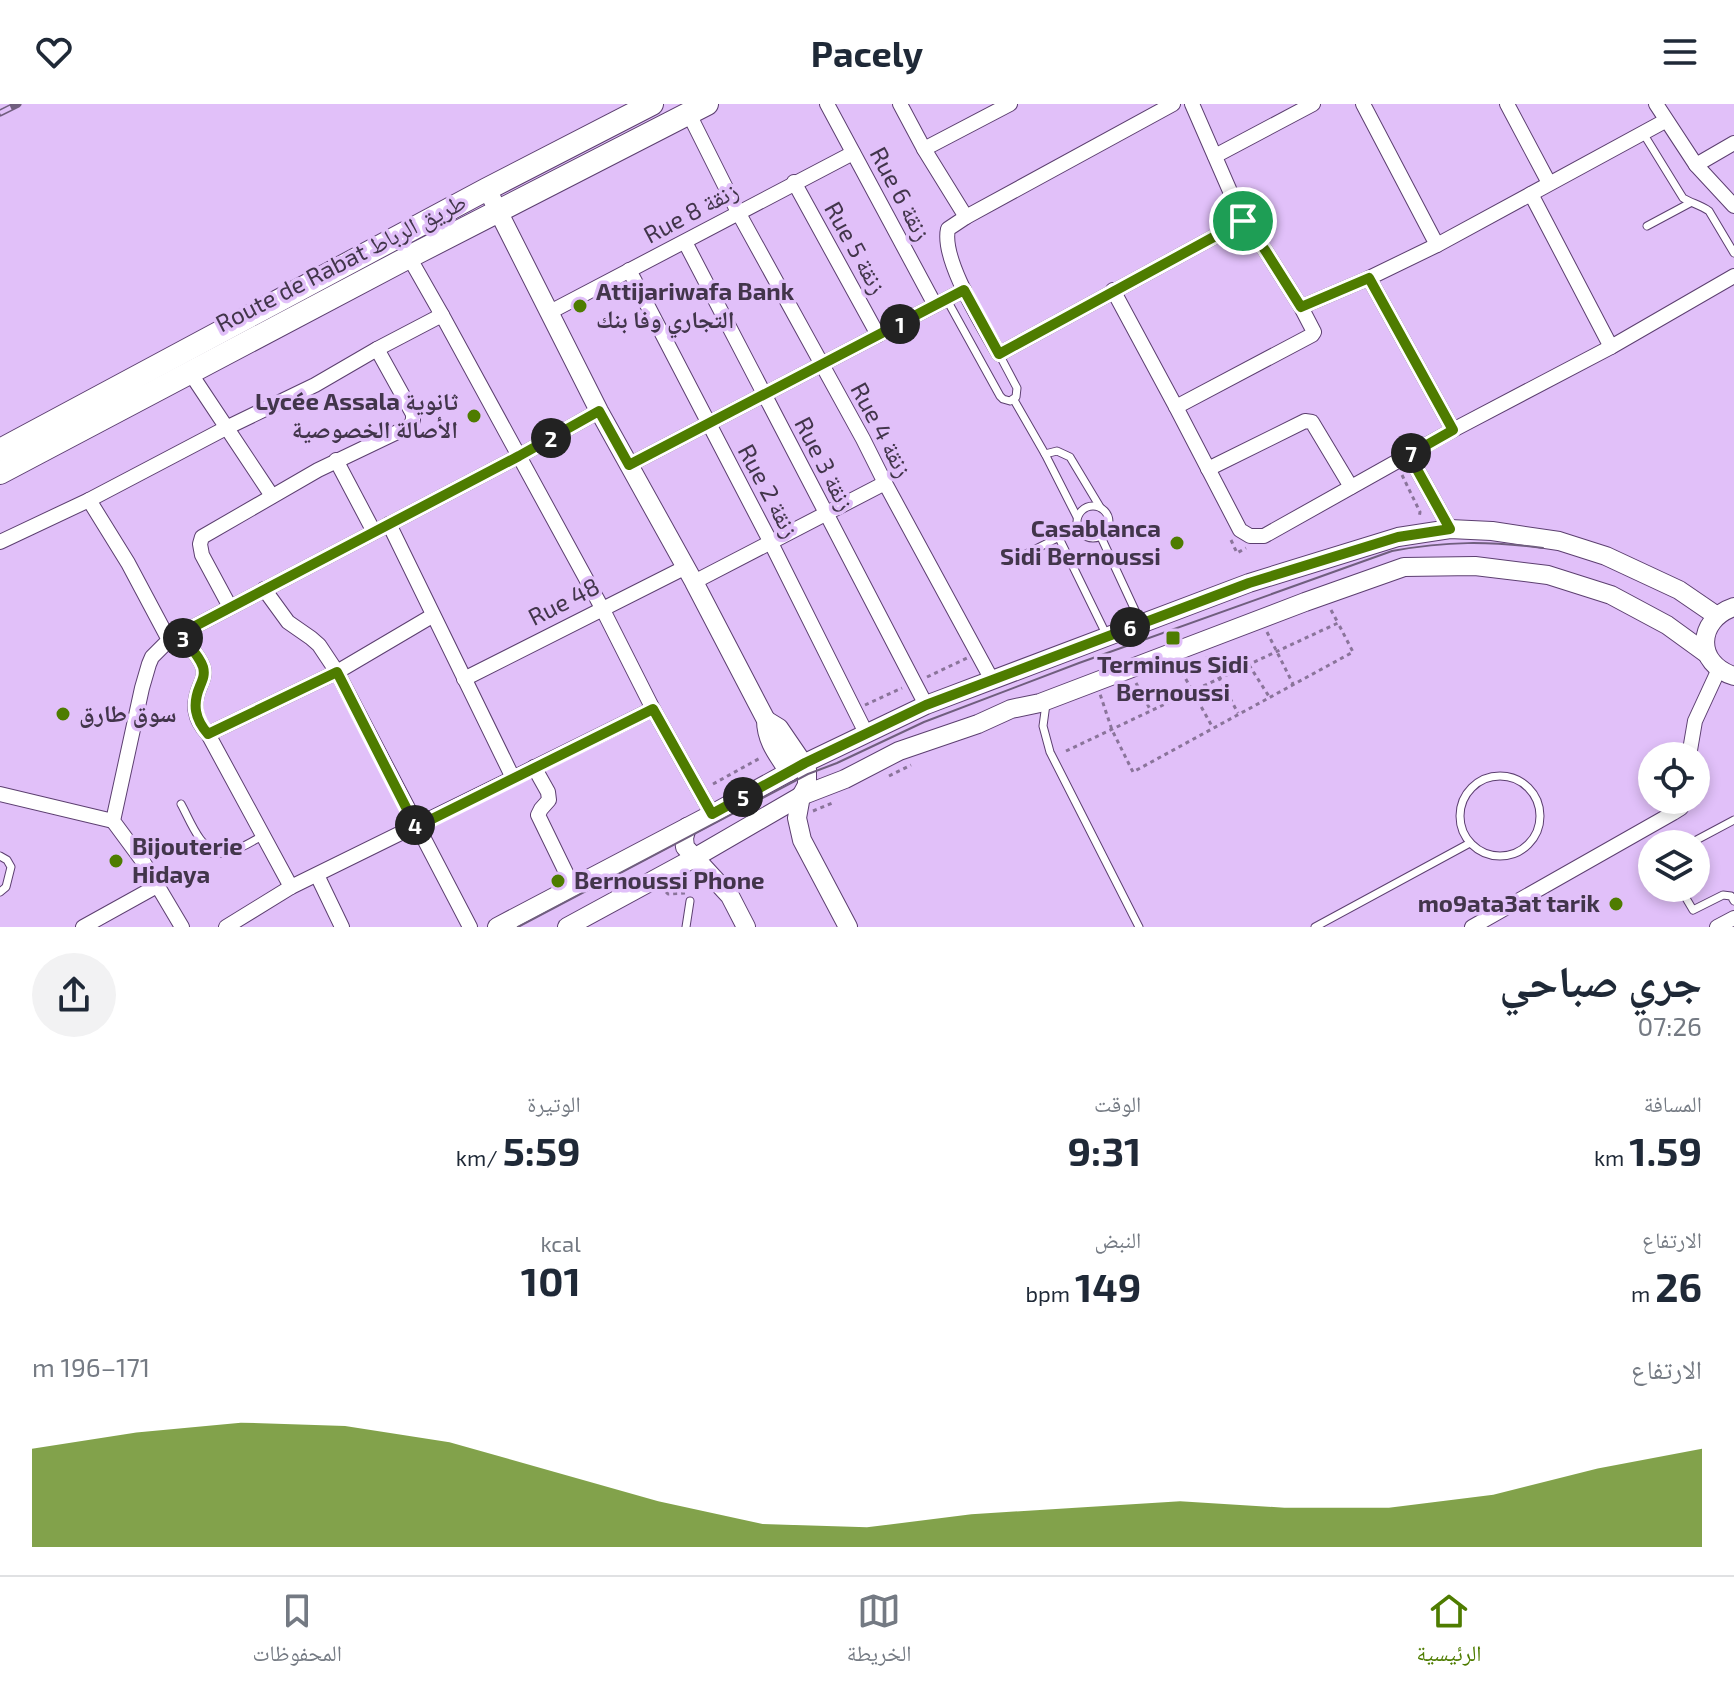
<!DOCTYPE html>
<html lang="ar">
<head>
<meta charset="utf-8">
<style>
  body { margin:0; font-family:"Exo 2","Noto Naskh Arabic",sans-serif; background:#f2f2f3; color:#1f2937; direction:rtl; height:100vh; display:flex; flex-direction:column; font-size:30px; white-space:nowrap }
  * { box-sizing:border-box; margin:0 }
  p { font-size:26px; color:#747a83 }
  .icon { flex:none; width:44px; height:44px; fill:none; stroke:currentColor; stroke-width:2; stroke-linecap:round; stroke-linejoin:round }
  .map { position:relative; height:823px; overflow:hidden; direction:ltr }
  .panel { display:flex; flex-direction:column; background:#fff; flex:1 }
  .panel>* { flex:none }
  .tools { position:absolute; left:1638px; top:638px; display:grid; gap:16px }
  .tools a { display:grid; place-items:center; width:72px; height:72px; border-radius:50%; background:#fff; box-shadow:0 4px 12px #0003; font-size:40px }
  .pin { position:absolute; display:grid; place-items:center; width:68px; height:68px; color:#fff; margin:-34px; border:4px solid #fff; border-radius:50%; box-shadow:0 2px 8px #0007 }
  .km { position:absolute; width:40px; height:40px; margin:-20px; border-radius:50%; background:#222; color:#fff; font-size:22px; line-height:40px; text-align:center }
  .round { display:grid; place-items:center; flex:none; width:84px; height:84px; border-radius:42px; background:#f2f2f3 }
  .head { display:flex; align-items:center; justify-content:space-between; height:136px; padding:0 32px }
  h1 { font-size:44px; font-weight:700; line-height:60px }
  .stats { display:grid; grid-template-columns:repeat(3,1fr); gap:12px; height:136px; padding:8px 32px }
  .stats div { display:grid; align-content:center }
  .stats b { font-size:40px; font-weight:700 }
  .stats small { font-size:22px; font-weight:400 }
  .stats p { font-size:22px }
  .chart { height:224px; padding:16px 32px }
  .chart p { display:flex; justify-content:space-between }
  .chart svg { width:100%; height:144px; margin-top:8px; fill:#4e7c00; opacity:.7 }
  header { display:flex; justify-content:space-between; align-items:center; height:104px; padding:0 32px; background:#fff; font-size:36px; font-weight:700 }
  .menu { display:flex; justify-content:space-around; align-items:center; height:112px; border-top:2px solid #e0e1e3; background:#fff; font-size:22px; color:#747a83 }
  .menu a { display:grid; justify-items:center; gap:4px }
  .menu .active { color:#4e7c00 }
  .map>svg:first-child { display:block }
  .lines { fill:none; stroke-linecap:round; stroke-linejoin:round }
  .service-casing { stroke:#5c3f70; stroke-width:9 }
  .minor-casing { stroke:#5c3f70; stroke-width:16 }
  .tertiary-casing { stroke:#5c3f70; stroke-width:20 }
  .primary-casing { stroke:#5c3f70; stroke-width:24 }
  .path { stroke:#8a749a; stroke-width:3; stroke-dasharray:4 4; stroke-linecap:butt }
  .service { stroke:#fff; stroke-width:7 }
  .minor { stroke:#fff; stroke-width:14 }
  .tertiary { stroke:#fff; stroke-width:18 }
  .primary { stroke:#fff; stroke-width:22 }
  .tram { stroke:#705e7e; stroke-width:2 }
  .rail-casing { stroke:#705e7e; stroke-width:7 }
  .rail { stroke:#e1c0f9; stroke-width:4; stroke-dasharray:12; stroke-linecap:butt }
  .route-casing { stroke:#fff; stroke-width:16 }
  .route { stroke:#4e7c00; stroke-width:10 }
  .poi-dot { fill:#4e7c00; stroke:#e1c0f9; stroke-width:3 }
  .labels { text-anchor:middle; stroke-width:7; stroke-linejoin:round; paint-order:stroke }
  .street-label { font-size:24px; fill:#42354b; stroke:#e1c0f9 }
  .poi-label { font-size:24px; font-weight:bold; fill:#42354b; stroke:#e1c0f9; text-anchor:start }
</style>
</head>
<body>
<header><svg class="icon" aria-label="menu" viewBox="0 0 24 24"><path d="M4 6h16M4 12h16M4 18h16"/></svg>Pacely<svg class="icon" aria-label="heart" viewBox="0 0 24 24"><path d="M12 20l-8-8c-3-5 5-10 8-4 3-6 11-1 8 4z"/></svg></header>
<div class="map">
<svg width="1734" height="823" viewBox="0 0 1734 823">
  <rect width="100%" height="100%" fill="#e1c0f9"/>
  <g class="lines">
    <!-- service casing -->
    <g class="service-casing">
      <g id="service">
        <path d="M1643,29l40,65c8,5 18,7 26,13l25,42"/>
        <path d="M1647,122l43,-23"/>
        <path d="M947,196l53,96 3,3 7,2 6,-4 1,-9 -18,-34"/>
        <path d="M1014,296l31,54 32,63"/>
        <path d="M1045,350l12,-3 13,6 30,50"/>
        <circle cx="1093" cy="418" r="16"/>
        <path d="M1101,433l39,84"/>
        <path d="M1059,434l48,98"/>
        <path d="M1022,452l55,-28"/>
        <path d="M1046,600l-3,22 7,26 89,175"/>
        <circle cx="1500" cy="712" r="40"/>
        <path d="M181,700c9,16 19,46 39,49 11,2 33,-12 42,-17"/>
        <path d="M1689,740l45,-24"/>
        <path d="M0,752l7,4 4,7 -5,20 -6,5"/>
        <path d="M1680,784l13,22 30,-15 8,1 3,5"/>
        <path d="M686,823l4,-26"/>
        <path d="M1315,823l155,-84"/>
      </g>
    </g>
    <!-- minor casing -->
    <g class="minor-casing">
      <g id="minor">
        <path d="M827,0l108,201"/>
        <path d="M900,0l24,45 42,68"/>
        <path d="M1173,0l-207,113 -18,12c-7,31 35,96 51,125l244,-133"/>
        <path d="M1363,0l74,141"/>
        <path d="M1507,0l42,79"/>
        <path d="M1656,0l40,61 38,41"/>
        <path d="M689,10l49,98 125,227 22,44 107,197"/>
        <path d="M924,45l86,-45"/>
        <path d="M1215,52l98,-52"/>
        <path d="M1696,61l38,-22"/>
        <path d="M794,78l84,153"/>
        <path d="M1531,90l80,153"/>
        <path d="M685,138l241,463"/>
        <path d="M409,153l33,58 160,293 51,101 59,105"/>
        <path d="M629,166l141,271 96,192"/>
        <path d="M1369,174l84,152"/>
        <path d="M1113,186l63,117 64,123 10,6h14l189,-106 158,-83 123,-71"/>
        <path d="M1301,203l68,-29 68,-33 228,-124"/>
        <path d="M550,208l303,-159"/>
        <path d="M189,267l83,125"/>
        <path d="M1176,303l136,-72 2,-3 -13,-25 -36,-57 -22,-29 -51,-117"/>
        <path d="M1409,351l41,74"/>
        <path d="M336,356l38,72"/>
        <path d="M629,361l335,-175"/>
        <path d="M1208,365l97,-48 7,1 39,65"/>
        <path d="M89,396l39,63 41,77"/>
        <path d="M389,420l124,254"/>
        <path d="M0,438l89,-42 137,-72 89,-43 62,-36 65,-34"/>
        <path d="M694,478l191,-99"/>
        <path d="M264,485l24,33 23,16 8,7 18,27 133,255"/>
        <path d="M230,503l-28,-52 -2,-11 2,-7 116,-67 92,-44 3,-6v-6l-36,-65"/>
        <path d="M180,530c7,10 19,21 23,33 2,7 0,12 -3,19 -8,19 -6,33 8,48l83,153"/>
        <path d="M464,575l222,-112"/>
        <path d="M208,630l129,-62 95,-56"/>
        <path d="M1689,652l6,-35 24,-52"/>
        <path d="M534,663l14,25 1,8 -8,9 -3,6 35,72"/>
        <path d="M0,690l113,27"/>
        <path d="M317,771l25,52"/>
        <path d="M83,823l74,-41"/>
        <path d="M182,823l-38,-64 -31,-42 29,-133 7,-24 3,-7 17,-17 11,-6 339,-178 80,-45"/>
        <path d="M226,823l65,-40 362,-178"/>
        <path d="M1472,823l201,-114 8,-5 4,-8"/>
        <path d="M1717,823l17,-9"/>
      </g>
    </g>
    <!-- tertiary casing -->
    <g class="tertiary-casing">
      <g id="tertiary">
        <path d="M487,85l112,222 95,171 72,138c0,21 12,35 23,52"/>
        <path d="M1734,503c-38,13 -39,57 0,69"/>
        <path d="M766,616l13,8 28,41v16l-6,11 -4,22 5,22 46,87"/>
        <path d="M687,723l-3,11 1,9 45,49 16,31"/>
        <path d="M497,823l215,-113 93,-51 121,-58 323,-122 149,-46 52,-8 42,2 67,10 47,15 73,34 38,26"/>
        <path d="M567,823l127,-69 107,-62 44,-17 54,-28 79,-27 33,-15 29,-6 265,-101 99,-35 71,-1 73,9 63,20 56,30 40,29"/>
      </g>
    </g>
    <!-- primary casing -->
    <g class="primary-casing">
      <g id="primary">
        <path d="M0,346l487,-261 165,-85"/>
        <path d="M0,369l409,-216 298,-153"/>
      </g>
    </g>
    <!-- path -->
    <g class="path">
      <path d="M1402,371l18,37 -1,6"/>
      <path d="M1231,436l6,13 9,-5"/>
      <path d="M1331,506l7,13"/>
      <path d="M1267,528l26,52"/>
      <path d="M1207,552l31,57"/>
      <path d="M1178,561l35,63"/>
      <path d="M1249,561l21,33"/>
      <path d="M927,573l40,-19"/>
      <path d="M1136,579l15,28"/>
      <path d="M865,601l37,-17"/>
      <path d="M1066,647c91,-43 181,-86 272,-128l15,29 -220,120 -21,-42 -12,-36"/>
      <path d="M889,672l22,-11"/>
      <path d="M713,680l49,-27"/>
      <path d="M813,707l22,-9"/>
      <path d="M666,788l2,2 17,-1"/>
    </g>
    <!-- service -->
    <use href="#service" class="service"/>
    <!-- minor -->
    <use href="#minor" class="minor"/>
    <!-- tertiary -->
    <use href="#tertiary" class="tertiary"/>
    <!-- primary -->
    <use href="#primary" class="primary"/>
    <!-- tram -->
    <path class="tram" d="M518,823l290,-153 29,-11 87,-41 155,-59 313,-112c55,-10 96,-10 151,-3"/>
    <!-- rail casing -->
    <g class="rail-casing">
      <path id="rail" d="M0,9l18,-9"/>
    </g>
    <!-- rail -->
    <use href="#rail" class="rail"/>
  </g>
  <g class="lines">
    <!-- route casing -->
    <g class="route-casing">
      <path id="route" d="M1243,117l22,29 36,57 68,-29 84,152 -44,25 41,74 -52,8 -149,46 -323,122 -121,58 -93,51 -59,-105 -237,118 -79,-155 -129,62c-13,-15 -16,-29 -8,-48 3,-7 5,-12 3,-19 -4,-12 -16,-23 -23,-33l339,-178 80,-45 30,54 335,-175 35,64z"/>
    </g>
    <!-- route -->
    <use href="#route" class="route"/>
  </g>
  <!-- markers -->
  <g class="poi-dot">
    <circle cx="580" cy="202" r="8"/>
    <circle cx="474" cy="312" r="8"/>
    <circle cx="1177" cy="439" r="8"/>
    <rect x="1165" y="526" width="16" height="16" rx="4"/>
    <circle cx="63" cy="610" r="8"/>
    <circle cx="116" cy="757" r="8"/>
    <circle cx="558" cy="777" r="8"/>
    <circle cx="1616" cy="800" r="8"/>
  </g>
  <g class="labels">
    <!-- street labels -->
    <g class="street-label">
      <text transform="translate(900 90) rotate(62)" y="8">Rue 6 زنقة</text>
      <text transform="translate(691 109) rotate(-28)" y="8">Rue 8 زنقة</text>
      <text transform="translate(855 144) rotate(61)" y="8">Rue 5 زنقة</text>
      <text transform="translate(341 159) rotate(-27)" y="8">Route de Rabat طريق الرباط</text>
      <text transform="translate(881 326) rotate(62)" y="8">Rue 4 زنقة</text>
      <text transform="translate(824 360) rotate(63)" y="8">Rue 3 زنقة</text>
      <text transform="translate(768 387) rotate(62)" y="8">Rue 2 زنقة</text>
      <text transform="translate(564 498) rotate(-27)" y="8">Rue 48</text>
    </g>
    <!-- poi labels -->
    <g class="poi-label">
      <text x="596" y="196">Attijariwafa Bank<tspan x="596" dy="28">التجاري وفا بنك</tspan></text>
      <text x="458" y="306" text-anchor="end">Lycée Assala ثانوية<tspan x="458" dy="28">الأصالة الخصوصية</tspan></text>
      <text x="1161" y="433" text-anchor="end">Casablanca<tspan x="1161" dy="28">Sidi Bernoussi</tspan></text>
      <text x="1173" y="569" text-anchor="middle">Terminus Sidi<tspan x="1173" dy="28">Bernoussi</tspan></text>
      <text x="79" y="618">سوق طارق</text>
      <text x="132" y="751">Bijouterie<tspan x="132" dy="28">Hidaya</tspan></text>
      <text x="574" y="785">Bernoussi Phone</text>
      <text x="1600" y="808" text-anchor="end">mo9ata3at tarik</text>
    </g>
  </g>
</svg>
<div class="tools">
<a><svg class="icon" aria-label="locate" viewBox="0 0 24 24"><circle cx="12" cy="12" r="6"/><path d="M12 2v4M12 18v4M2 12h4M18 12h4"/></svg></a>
<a><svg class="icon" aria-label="layers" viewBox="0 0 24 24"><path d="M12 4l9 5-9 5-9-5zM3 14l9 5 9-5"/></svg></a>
</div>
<div class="pin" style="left:1243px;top:117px;background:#1e9e55"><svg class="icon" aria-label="arrive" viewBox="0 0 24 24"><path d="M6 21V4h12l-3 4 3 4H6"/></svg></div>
<b class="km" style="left:900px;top:220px">1</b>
<b class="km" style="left:551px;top:334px">2</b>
<b class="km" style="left:183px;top:534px">3</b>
<b class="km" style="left:415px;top:721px">4</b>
<b class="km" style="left:743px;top:693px">5</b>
<b class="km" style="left:1130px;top:523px">6</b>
<b class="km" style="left:1411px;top:349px">7</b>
</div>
<section class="panel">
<div class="head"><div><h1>جري صباحي</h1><p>07:26</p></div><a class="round"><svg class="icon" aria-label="share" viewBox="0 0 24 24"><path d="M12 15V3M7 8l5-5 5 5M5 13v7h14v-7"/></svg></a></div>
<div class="stats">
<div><p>المسافة</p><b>1.59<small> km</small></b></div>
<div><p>الوقت</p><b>9:31</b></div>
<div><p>الوتيرة</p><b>5:59<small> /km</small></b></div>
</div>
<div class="stats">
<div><p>الارتفاع</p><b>26<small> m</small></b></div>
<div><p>النبض</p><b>149<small> bpm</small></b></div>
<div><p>kcal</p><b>101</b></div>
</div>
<div class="chart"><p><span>الارتفاع</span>171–196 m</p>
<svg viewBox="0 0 160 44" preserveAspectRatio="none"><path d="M0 44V14L10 9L20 6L30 7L40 12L50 21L60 30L70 37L80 38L90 34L100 32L110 30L120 32L130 32L140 28L150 20L160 14V44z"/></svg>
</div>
</section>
<nav class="menu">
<a class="active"><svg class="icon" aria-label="home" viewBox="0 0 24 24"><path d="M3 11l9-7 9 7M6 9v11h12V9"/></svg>الرئيسية</a>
<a><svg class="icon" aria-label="map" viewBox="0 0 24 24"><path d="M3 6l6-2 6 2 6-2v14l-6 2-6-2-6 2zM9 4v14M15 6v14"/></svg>الخريطة</a>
<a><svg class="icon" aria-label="saved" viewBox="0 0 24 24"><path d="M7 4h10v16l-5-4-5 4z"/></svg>المحفوظات</a>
</nav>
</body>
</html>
